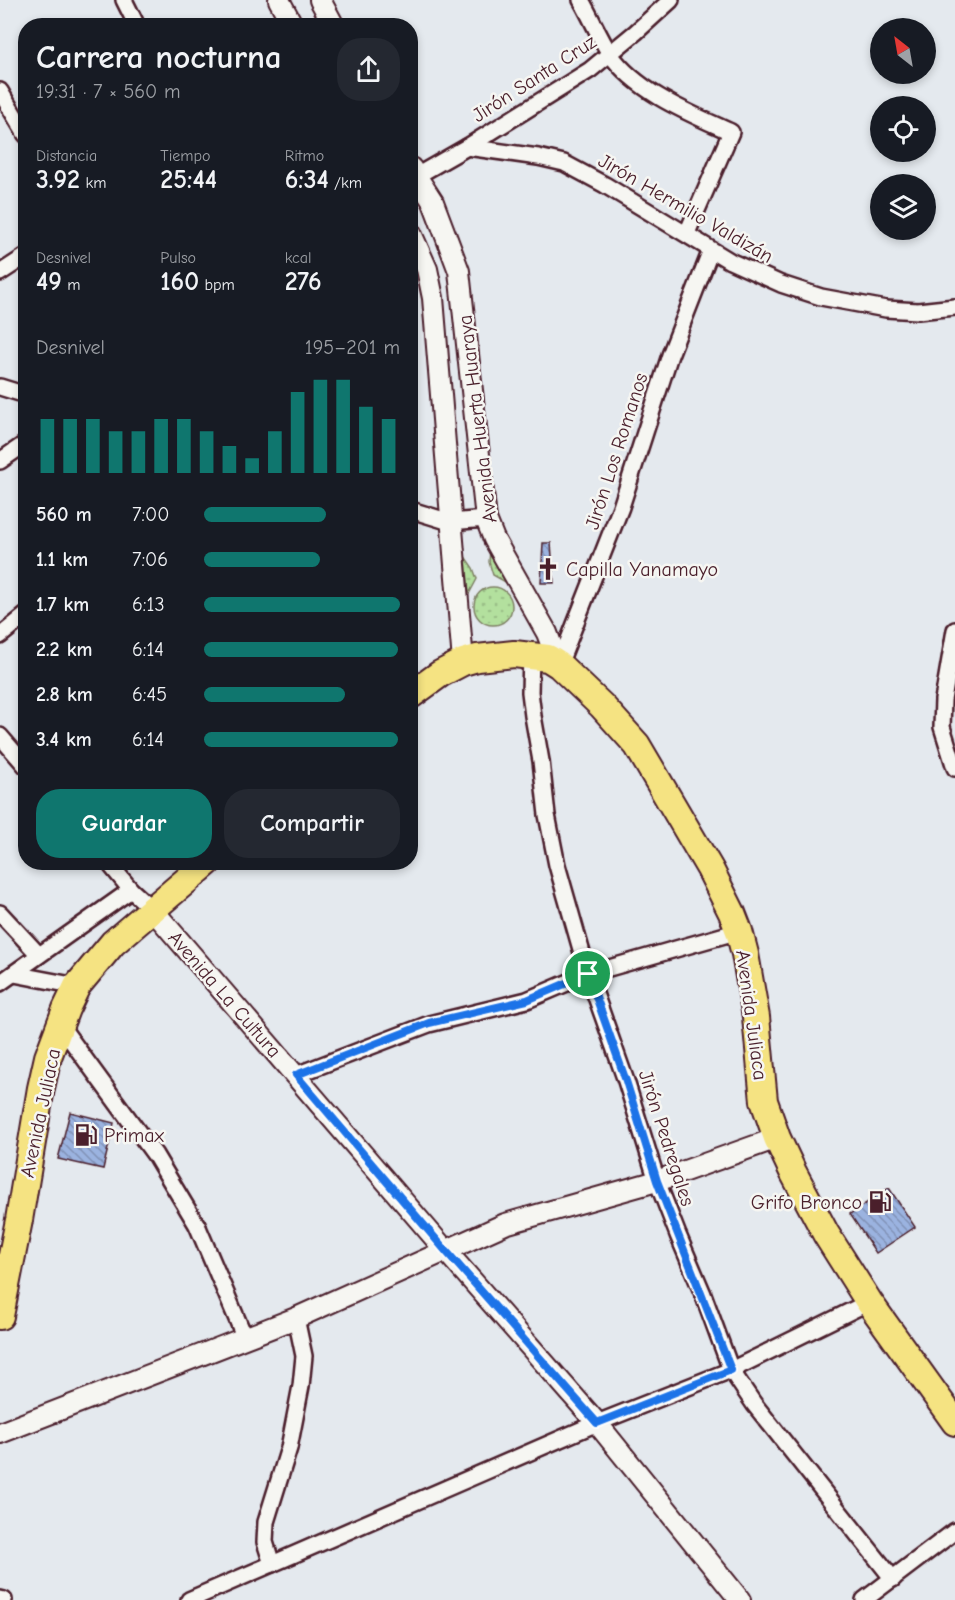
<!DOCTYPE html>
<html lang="es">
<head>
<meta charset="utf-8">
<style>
  body { margin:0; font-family:"Comic Neue",sans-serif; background:#242831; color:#f1f3f6; height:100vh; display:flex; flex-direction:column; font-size:22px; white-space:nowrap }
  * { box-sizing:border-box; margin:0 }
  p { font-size:20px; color:#9ea1a6 }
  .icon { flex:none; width:33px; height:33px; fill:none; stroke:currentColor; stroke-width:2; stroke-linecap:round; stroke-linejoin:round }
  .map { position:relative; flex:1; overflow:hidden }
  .drawer { position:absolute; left:18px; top:18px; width:400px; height:852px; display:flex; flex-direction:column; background:#171b24; border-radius:24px; box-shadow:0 3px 9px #0003 }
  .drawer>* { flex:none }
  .needle { width:39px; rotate:329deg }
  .buttons { position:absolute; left:870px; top:18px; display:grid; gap:12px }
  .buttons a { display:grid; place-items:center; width:66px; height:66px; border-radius:50%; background:#171b24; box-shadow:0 3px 9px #0003; font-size:30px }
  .pin { position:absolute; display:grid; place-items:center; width:51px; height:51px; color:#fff; margin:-26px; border:3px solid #fff; border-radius:50%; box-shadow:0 2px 6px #0007 }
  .round { display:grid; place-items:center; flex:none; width:63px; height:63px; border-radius:24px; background:#242831 }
  .head { display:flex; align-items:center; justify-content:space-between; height:102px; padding:0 18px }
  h1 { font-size:33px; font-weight:700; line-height:45px }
  .figures { display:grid; grid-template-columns:repeat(3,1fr); gap:9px; height:102px; padding:6px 18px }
  .figures div { display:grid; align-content:center }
  .figures b { font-size:26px; font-weight:700 }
  .figures small { font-size:16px; font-weight:400 }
  .figures p { font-size:16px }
  .chart { height:168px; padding:12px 18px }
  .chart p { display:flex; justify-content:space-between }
  .chart svg { width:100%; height:108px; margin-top:6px; stroke:#0f766e; stroke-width:6 }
  .primary-button { display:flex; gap:12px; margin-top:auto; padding:12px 18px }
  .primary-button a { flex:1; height:69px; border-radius:24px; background:#0f766e; color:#fff; font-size:24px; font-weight:700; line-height:69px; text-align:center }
  .primary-button a+a { background:#242831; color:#f1f3f6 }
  ul { padding:0 18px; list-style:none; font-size:20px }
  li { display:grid; grid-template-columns:96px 72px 1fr; align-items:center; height:45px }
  li i { height:15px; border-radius:8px; background:#0f766e }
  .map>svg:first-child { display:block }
  .grass { fill:url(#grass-dots); stroke:#7e8064; stroke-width:1.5 }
  .building { fill:url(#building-back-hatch); stroke:#4a1f2b; stroke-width:1.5 }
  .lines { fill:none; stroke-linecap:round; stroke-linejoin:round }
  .minor-casing { stroke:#4a1f2b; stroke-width:20 }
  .tertiary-casing { stroke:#4a1f2b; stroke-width:24 }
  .trunk-casing { stroke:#4a1f2b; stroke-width:30 }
  .minor { stroke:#f6f6f2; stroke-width:15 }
  .tertiary { stroke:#f6f6f2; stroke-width:20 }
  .trunk { stroke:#f5e382; stroke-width:26 }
  .route-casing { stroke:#fff; stroke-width:12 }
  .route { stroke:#1a73e8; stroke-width:8 }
  .labels { text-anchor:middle; stroke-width:5; stroke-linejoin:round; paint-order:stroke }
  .street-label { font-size:20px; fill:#4a1f2b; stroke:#f6f6f2 }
  .poi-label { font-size:20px; fill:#4a1f2b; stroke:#f6f6f2; text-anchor:start }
</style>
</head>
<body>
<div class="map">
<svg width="955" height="1600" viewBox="0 0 955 1600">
  <defs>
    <pattern id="grass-dots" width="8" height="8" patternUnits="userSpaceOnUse" patternTransform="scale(1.5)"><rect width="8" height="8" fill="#b3e09e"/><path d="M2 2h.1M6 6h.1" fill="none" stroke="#9bc088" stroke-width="1.8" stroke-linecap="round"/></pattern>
    <pattern id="building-back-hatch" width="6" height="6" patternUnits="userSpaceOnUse" patternTransform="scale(1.5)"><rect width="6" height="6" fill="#9bb3e0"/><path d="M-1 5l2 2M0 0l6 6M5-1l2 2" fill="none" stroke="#8091b6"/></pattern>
  </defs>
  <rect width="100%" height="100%" fill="#e4e9ee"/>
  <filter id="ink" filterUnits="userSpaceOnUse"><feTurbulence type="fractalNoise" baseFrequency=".0167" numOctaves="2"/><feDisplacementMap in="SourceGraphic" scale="12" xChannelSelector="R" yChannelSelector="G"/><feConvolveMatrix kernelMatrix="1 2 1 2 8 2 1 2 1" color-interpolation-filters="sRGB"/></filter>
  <g filter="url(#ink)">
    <!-- grass -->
    <g class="grass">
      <path d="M490,550l19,34 -16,-9 -4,-13z"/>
      <path d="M466,558l7,10 4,11 -8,15z"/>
      <circle cx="493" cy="606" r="19"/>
    </g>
    <!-- building -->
    <g class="building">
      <path d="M543,543h8l3,40h-13z"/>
      <path d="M70,1112l44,11 -11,46 -45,-10z"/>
      <path d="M889,1188l26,39 -39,26 -26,-39z"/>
    </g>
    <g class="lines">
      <!-- minor casing -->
      <g class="minor-casing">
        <g id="minor">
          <path d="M124,0l13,26"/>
          <path d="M581,0c10,17 18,37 29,54 28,39 79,59 121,78l-44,101"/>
          <path d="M0,91l26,44"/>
          <path d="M467,147l71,10 26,6 41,22 125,76 51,23 40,13 65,12 32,2 37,-4"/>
          <path d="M411,179l56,-32 123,-77 46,-38 35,-32"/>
          <path d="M0,273l26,-17"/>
          <path d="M0,387l26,8"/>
          <path d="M0,461l26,-18"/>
          <path d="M411,510l39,12 36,-3"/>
          <path d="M955,630l-12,70 -1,27 13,41"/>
          <path d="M0,636l26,-21"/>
          <path d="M531,655l-1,37 3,24 8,45 6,54 10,50 31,109 38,107 31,100 21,54 25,59 28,76 23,34 139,175"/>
          <path d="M559,665l62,-158 49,-152 41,-105"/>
          <path d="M0,736l26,30"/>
          <path d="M108,862l23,28 21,19"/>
          <path d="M0,913l39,42"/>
          <path d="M14,974l63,12"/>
          <path d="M0,983l131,-93"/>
          <path d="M60,1025l95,130 42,70 48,113"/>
          <path d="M296,1075l133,-51 98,-24 61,-26 151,-43"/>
          <path d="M272,1564l-7,-22 1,-20 23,-74 12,-62 3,-30 -8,-38"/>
          <path d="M0,1599l4,1"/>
          <path d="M189,1600l408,-177 134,-53 138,-68"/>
          <path d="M864,1600l91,-69"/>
        </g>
      </g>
      <!-- tertiary casing -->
      <g class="tertiary-casing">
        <g id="tertiary">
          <path d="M279,0l14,26"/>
          <path d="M320,0l14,26"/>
          <path d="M411,168l22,34 26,69 27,248 8,20 53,94 12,32"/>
          <path d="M411,233l16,36 6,29 30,364"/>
          <path d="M152,909l294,342 151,172 143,177"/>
          <path d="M0,1433l296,-115 209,-94 152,-43 120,-43"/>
        </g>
      </g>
      <!-- trunk casing -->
      <g class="trunk-casing">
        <g id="trunk">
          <path d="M411,695l29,-21 23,-12 14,-4 37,-4 34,4 11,7 43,41 35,39 73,124 22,44 7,18 6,23 11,63 8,84 13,37 16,34 33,62 43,68 86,120"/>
          <path d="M0,1316l19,-96 22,-132 7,-31 18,-48 11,-23 36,-43 95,-81"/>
        </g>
      </g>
      <!-- minor -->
      <use href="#minor" class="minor"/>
      <!-- tertiary -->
      <use href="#tertiary" class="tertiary"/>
      <!-- trunk -->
      <use href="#trunk" class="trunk"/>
    </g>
  </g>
  <g class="lines" filter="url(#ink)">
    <!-- route casing -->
    <g class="route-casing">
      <path id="route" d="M588,974l38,107 31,100 74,189 -134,53 -151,-172 -150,-176 133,-52 98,-23z"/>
    </g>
    <!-- route -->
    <use href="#route" class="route"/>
  </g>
  <!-- icons -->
  <defs>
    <g id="church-bare" transform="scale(1.8)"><path d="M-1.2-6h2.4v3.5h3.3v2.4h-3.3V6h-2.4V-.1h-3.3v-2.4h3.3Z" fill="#4a1f2b" stroke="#f6f6f2" stroke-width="2.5" paint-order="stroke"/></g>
    <g id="fuel-bare" transform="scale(1.8)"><path d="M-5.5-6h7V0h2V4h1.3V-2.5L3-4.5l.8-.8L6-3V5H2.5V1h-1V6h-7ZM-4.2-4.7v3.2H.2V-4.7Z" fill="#4a1f2b" stroke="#f6f6f2" stroke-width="2.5" paint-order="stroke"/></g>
  </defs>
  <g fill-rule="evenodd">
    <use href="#church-bare" x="548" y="569"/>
    <use href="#fuel-bare" x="86" y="1135"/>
    <use href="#fuel-bare" x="880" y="1202"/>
  </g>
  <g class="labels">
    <!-- street labels -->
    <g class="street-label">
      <text transform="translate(534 78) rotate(-33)" y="7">Jirón Santa Cruz</text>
      <text transform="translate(686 208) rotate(30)" y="7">Jirón Hermilio Valdizán</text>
      <text transform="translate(477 419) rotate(-97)" y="7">Avenida Huerta Huaraya</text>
      <text transform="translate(616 451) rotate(-72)" y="7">Jirón Los Romanos</text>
      <text transform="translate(225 994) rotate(49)" y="7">Avenida La Cultura</text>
      <text transform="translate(752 1015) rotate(82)" y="7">Avenida Juliaca</text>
      <text transform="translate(40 1113) rotate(-78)" y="7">Avenida Juliaca</text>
      <text transform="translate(667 1138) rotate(72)" y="7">Jirón Pedregales</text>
    </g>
    <!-- poi labels -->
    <g class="poi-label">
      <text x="566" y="576">Capilla Yanamayo</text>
      <text x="104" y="1142">Primax</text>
      <text x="862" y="1209" text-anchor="end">Grifo Bronco</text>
    </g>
  </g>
</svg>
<div class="buttons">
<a><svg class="needle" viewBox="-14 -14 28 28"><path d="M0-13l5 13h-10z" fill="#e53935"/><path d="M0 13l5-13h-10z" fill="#9ea1a6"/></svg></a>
<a><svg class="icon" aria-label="locate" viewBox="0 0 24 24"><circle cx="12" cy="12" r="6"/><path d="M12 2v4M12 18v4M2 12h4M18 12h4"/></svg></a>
<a><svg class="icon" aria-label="layers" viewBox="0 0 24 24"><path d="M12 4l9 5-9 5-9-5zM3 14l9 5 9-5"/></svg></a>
</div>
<div class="pin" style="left:588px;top:974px;background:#1e9e55"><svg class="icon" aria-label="arrive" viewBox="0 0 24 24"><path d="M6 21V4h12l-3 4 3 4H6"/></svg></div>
<section class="drawer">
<div class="head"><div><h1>Carrera nocturna</h1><p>19:31 · 7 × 560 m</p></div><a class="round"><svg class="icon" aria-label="share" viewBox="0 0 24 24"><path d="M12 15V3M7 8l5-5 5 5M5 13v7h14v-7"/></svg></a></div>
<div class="figures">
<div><p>Distancia</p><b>3.92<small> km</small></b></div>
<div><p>Tiempo</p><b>25:44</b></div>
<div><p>Ritmo</p><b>6:34<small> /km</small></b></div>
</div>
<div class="figures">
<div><p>Desnivel</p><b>49<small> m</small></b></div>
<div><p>Pulso</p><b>160<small> bpm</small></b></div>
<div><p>kcal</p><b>276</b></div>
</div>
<div class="chart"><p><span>Desnivel</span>195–201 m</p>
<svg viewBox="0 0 160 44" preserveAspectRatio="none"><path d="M5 44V22M15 44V22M25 44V22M35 44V27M45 44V27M55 44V22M65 44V22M75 44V27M85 44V33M95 44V38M105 44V27M115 44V11M125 44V6M135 44V6M145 44V17M155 44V22"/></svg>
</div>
<ul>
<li><b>560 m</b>7:00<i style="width:62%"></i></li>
<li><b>1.1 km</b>7:06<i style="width:59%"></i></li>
<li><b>1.7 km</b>6:13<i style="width:100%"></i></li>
<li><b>2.2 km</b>6:14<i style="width:99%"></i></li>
<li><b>2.8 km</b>6:45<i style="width:72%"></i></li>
<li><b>3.4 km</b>6:14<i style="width:99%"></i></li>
</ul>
<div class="primary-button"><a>Guardar</a><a>Compartir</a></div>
</section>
</div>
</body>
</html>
